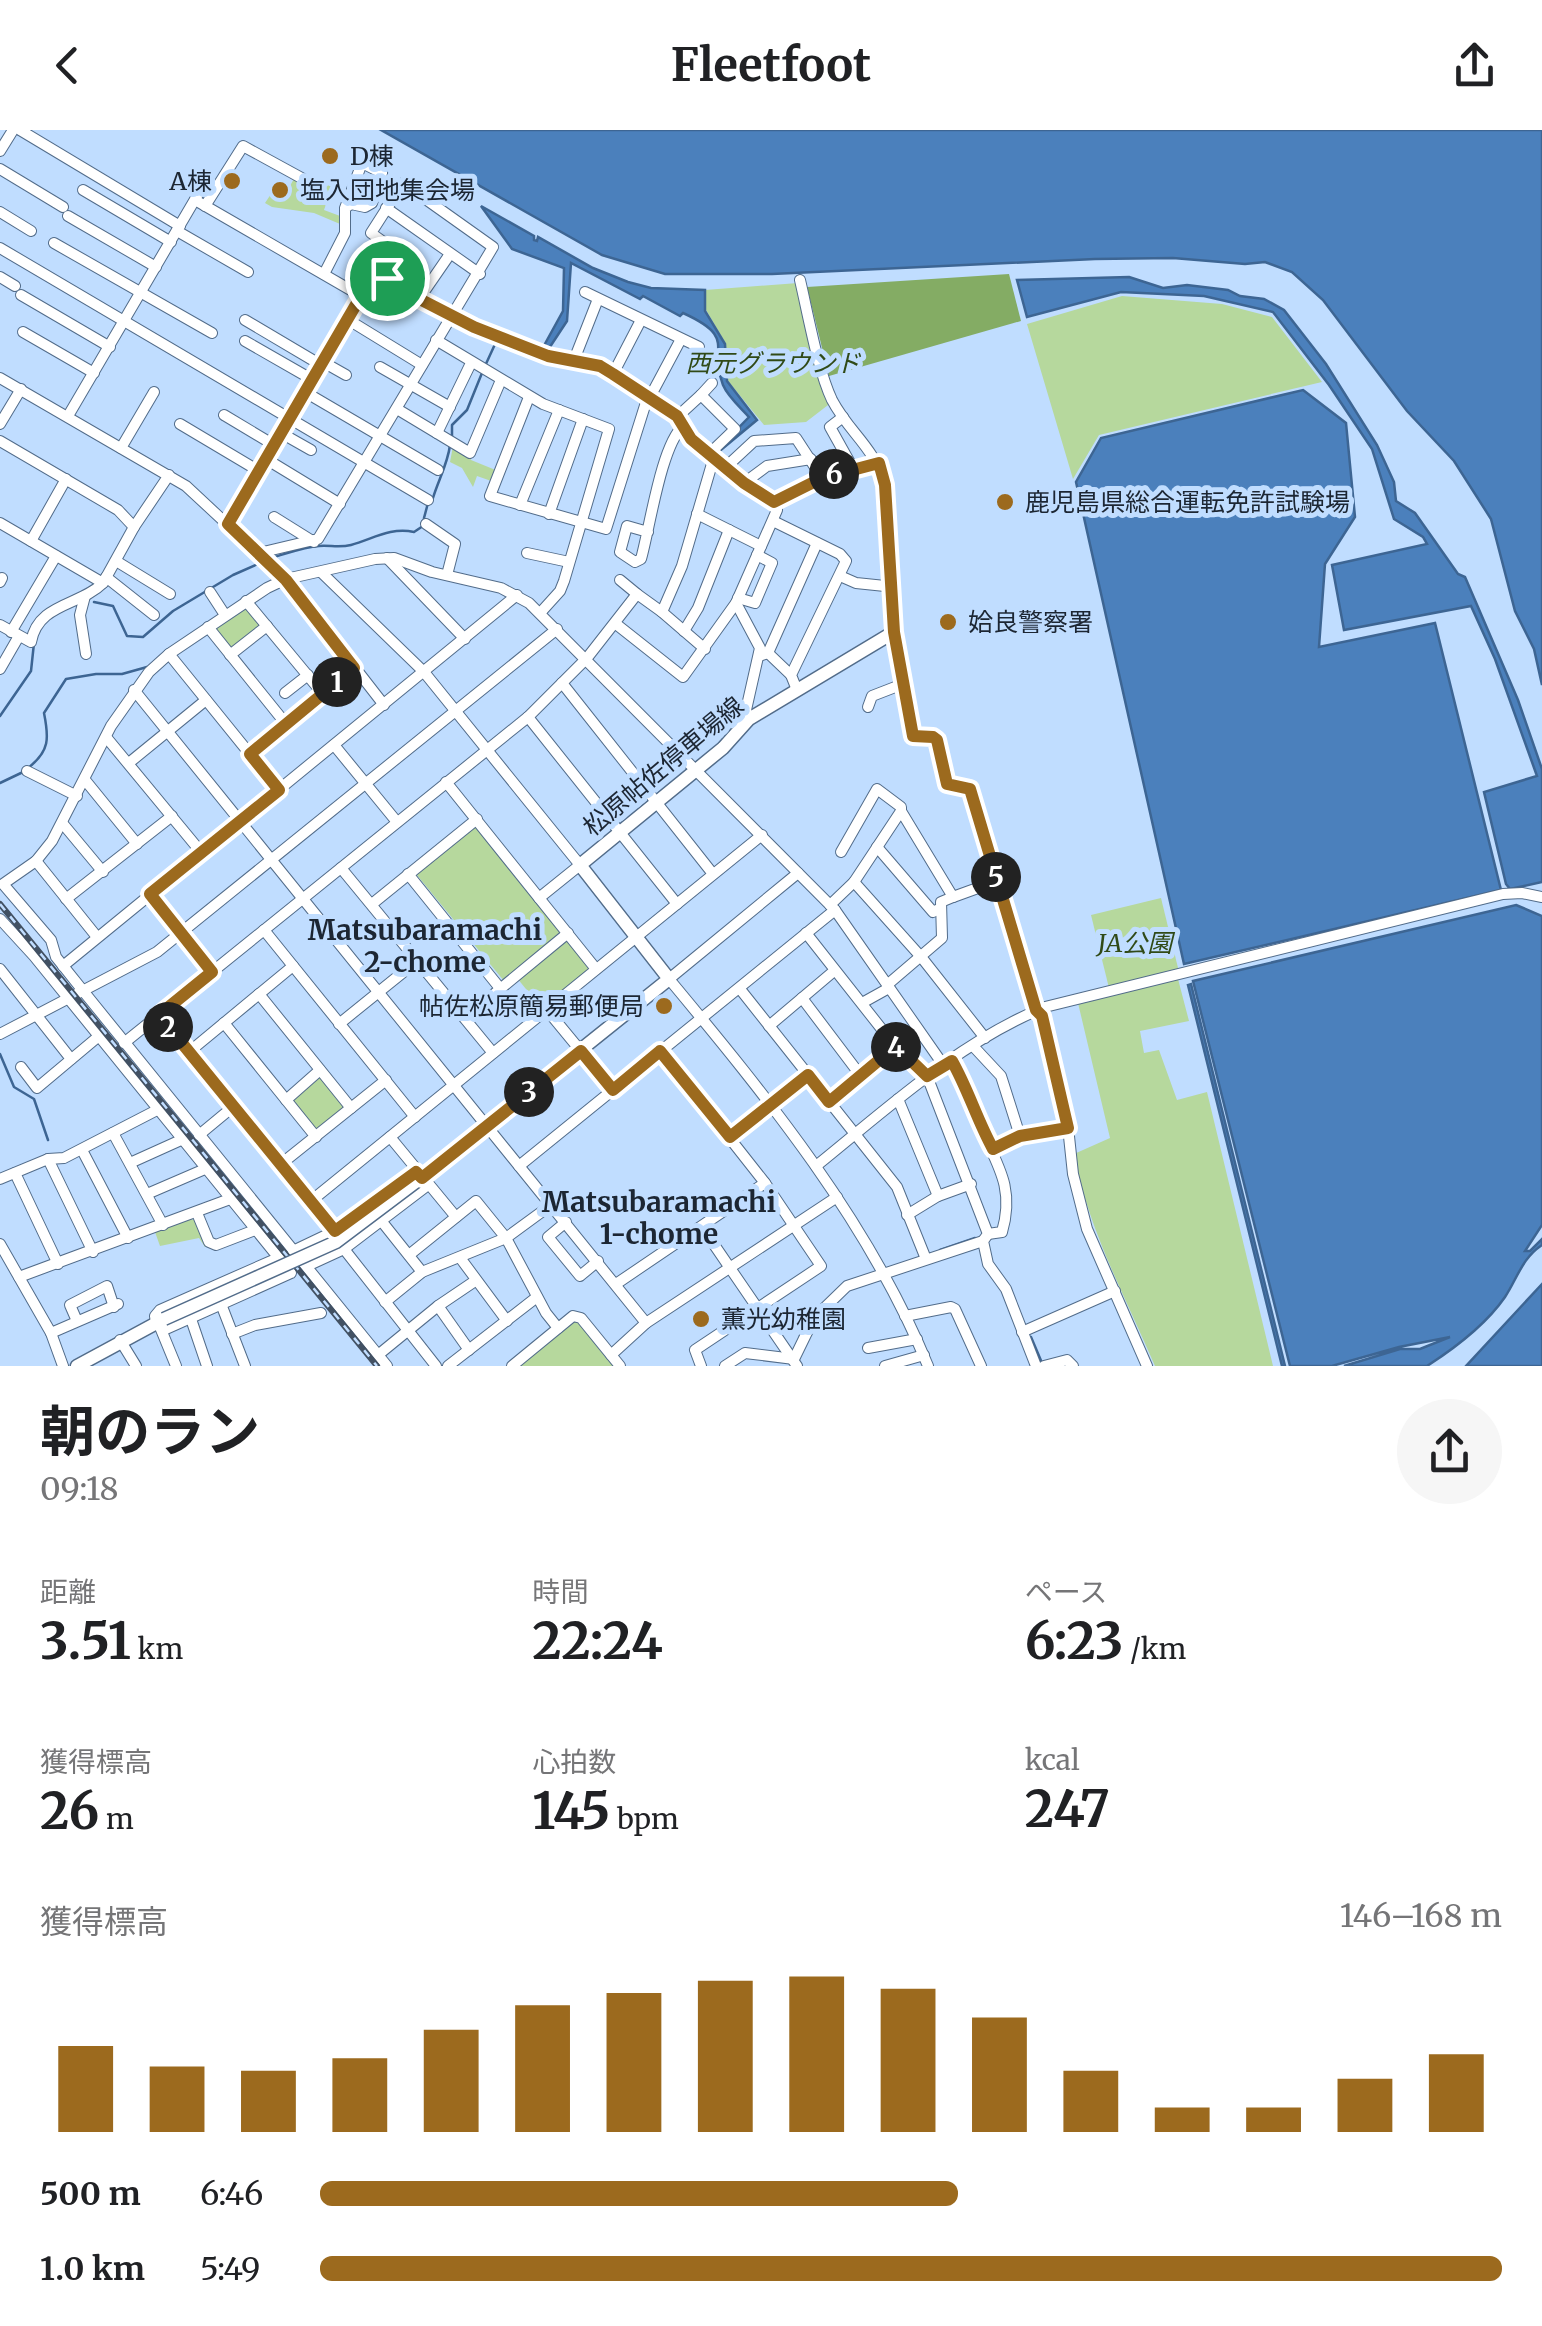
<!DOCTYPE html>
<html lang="ja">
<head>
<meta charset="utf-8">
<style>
  body { margin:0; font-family:Merriweather,"Noto Sans JP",serif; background:#f6f6f6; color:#202124; height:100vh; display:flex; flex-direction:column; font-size:38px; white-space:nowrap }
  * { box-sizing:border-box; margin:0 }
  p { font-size:32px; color:#757577 }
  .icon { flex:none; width:55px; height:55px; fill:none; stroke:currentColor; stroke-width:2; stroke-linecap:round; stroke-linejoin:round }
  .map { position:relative; height:1236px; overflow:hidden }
  .drawer { display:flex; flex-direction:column; background:#fff; flex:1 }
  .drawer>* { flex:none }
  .pin { position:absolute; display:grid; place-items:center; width:85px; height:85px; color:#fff; margin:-42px; border:5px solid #fff; border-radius:50%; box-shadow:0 2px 10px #0007 }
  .km { position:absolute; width:50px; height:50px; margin:-25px; border-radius:50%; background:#222; color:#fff; font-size:28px; line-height:50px; text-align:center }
  .round { display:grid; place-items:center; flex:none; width:105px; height:105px; border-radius:52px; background:#f6f6f6 }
  .summary { display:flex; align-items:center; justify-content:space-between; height:170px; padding:0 40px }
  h1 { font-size:55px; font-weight:700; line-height:75px }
  .metrics { display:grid; grid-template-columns:repeat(3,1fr); gap:15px; height:170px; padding:10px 40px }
  .metrics div { display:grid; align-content:center }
  .metrics b { font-size:50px; font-weight:700 }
  .metrics small { font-size:28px; font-weight:400 }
  .metrics p { font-size:28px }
  .chart { height:280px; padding:20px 40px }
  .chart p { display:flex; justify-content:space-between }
  .chart svg { width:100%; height:180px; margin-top:10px; stroke:#9c6a1e; stroke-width:6 }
  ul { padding:0 40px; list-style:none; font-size:32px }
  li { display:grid; grid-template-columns:160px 120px 1fr; align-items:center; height:75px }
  li i { height:25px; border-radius:12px; background:#9c6a1e }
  header { display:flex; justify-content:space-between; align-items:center; height:130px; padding:0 40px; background:#fff; font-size:45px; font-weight:700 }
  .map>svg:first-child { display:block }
  .green { fill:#b6d89d }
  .forest { fill:#84ac64 }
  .water { fill:#4b80bc; stroke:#3d6593; stroke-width:2.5 }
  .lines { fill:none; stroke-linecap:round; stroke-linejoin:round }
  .stream { stroke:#3d6593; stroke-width:2.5 }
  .minor-casing { stroke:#526c8a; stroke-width:12 }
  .major-casing { stroke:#526c8a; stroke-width:15 }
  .minor { stroke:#fff; stroke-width:10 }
  .major { stroke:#fff; stroke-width:12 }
  .rail-casing { stroke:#425163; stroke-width:6 }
  .rail { stroke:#c0ddff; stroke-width:2.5; stroke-dasharray:8; stroke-linecap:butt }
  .major-bridge-casing { stroke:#526c8a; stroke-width:15; stroke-linecap:butt }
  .major-bridge { stroke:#fff; stroke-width:12 }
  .route-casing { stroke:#fff; stroke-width:20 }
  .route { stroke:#9c6a1e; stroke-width:12 }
  .poi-dot { fill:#9c6a1e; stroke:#c0ddff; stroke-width:4 }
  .labels { text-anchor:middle; stroke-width:10; stroke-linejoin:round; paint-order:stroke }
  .poi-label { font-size:25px; fill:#1c2633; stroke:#c0ddff; text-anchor:start }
  .park-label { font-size:25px; font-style:italic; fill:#304a17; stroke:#c0ddff }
  .street-label { font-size:25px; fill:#1c2633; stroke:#c0ddff }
  .neighbourhood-label { font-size:28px; font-weight:bold; fill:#1c2633; stroke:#c0ddff }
</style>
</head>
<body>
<header><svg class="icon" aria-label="back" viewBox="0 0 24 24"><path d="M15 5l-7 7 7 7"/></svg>Fleetfoot<svg class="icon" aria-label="share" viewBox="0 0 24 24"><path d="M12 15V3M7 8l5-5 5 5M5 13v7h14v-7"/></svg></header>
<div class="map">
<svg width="1542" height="1236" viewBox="0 0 1542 1236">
  <rect width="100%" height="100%" fill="#c0ddff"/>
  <!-- green -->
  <g class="green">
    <path d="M295,47l21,13 8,-8 8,5 -8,23 16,6v8l-26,-11 -42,-6 -7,-4 6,-9 11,6z"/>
    <path d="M798,153l34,119 -26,20 -42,3 -36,-44 -2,-37 -20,-34 -1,-20z"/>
    <path d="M1122,166l100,8 50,13 50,65 -223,53 -26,44 -46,-155z"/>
    <path d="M453,316l16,9 2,5 27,11 -4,11 -17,-6 -4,11 -11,-19 -12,-6z"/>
    <path d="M246,474l15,23 -29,24 -20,-24z"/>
    <path d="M476,694l84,105 1,6 -57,46 -88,-107z"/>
    <path d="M1161,768l18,74 -70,16 -18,-73z"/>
    <path d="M566,807l26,32 -49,41 -26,-32z"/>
    <path d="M1178,849l11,42 -49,10 4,22 15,-3 18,50 30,-8 66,274h-118c-30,-70 -67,-137 -81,-212l36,-16 -32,-135z"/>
    <path d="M322,946l25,32 -29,24 -25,-32z"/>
    <path d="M189,1089l7,1 14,26 -5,1 -6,-9 -39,8 -5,-14z"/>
    <path d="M574,1190l5,1 37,45h-99z"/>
  </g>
  <!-- forest -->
  <path class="forest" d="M1009,144l12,47 -192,55 -22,-89z"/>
  <!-- water -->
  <g class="water">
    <path d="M381,0h1161v555l-8,-36 -19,-38 -24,-92 -37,-58 -47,-50 -84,-111 -31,-28 -27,-10 -20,2 -72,-6 -78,1 -323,15h-107l-63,-19z"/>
    <path d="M481,76l53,30v4l3,1 1,-4 55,31 35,14 23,6 54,2v21l20,33 2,37 30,39 -41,34 -1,-2 34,-35c-8,-9 -21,-20 -26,-32 -15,-39 15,-47 -40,-72l-3,3 -37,-20 -3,3 -69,-36 -4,58 -21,32 -5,-2 22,-40 1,-43 -52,-19z"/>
    <path d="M1129,147l34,11 24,-3 41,5 12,6 24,3 20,11 42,54 51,81 17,37 2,19 19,12 43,61 7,3 53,123 24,69v113l-32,7 -4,-5 -22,-92 53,-16 -42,-117 -24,-53 -127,24 -12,-65 95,-21 -4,-7 -29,-18 -22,-70 -43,-64 -56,-73 -69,-16 -83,-4 -94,25 -10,-37z"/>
    <path d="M1303,260l43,33 9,94 -30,47 -6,83 116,-24 66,267 -317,74 -108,-482 25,-44z"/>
    <path d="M1516,775l26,11v309l-17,26h5l12,-12v6c-20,13 -25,34 -37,52 -20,29 -50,51 -78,69h-83l56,-17h20l30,-12 -51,10 -67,19h-42l-97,-385z"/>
    <path d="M1191,854l94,382h-3l-94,-381z"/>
    <path d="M1542,1154v82h-76z"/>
  </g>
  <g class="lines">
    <!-- stream -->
    <g class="stream">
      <path d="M531,224l9,5"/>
      <path d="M485,236l11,-24"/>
      <path d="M452,308v-13l15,-15 15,-37"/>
      <path d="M433,368c5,-17 15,-35 17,-53"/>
      <path d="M424,388l4,-15"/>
      <path d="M271,428c15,-4 32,-11 48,-12 11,-1 20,2 32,-1 22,-6 39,-18 63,-13l9,-6"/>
      <path d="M94,472l19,4 14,30 16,1 30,-26 60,-36 27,-12"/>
      <path d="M0,586l31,-45 3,-28"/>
      <path d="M28,638c22,-17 21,-30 16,-55l22,-34 30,-5h26l25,-7"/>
      <path d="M0,653l21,-10"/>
      <path d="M0,924l14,33 20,12 14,41"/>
      <path d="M940,1120l35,-12"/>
      <path d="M800,1206l7,-18 9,-8"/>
      <path d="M1031,1207l11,26"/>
    </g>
    <!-- minor casing -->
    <g class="minor-casing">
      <g id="minor">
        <path d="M20,0l160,96"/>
        <path d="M0,21l13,-21"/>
        <path d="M0,39l63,38"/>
        <path d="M83,60l88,52"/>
        <path d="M195,70l166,96"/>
        <path d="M205,76l38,-60 64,35"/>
        <path d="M386,78l94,66"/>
        <path d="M0,82l31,19"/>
        <path d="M68,86l88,51"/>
        <path d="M177,101l71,41"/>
        <path d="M54,113l158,90"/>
        <path d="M0,118l428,252"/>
        <path d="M324,144l21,-41v-25l17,-45 20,10 -10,30 -7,4 -14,-3 -6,4"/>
        <path d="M0,147l15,9"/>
        <path d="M800,150c8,34 18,91 32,120 18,34 41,45 53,85l9,147 19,104 20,1 4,3 10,44 23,5 84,270 14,68 5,47 14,55 60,137"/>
        <path d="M585,162l114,55"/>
        <path d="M21,165l89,52"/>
        <path d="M419,169l31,-45"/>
        <path d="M347,189l75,46"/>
        <path d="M245,190l76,45"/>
        <path d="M23,202l71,41"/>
        <path d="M436,210l107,64 66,25 -45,152 -4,10 -19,21"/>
        <path d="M245,211l68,39"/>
        <path d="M574,230l24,-61"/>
        <path d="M323,232l23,13"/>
        <path d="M380,237l70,40"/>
        <path d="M613,244l28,-54"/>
        <path d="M0,248l186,108 100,93 98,126"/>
        <path d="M305,262l133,78"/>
        <path d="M701,265l11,-12"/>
        <path d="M529,267l-39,99 116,33 42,-133"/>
        <path d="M650,267l31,-58"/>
        <path d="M397,279l73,44 31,-73"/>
        <path d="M224,285l50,30"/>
        <path d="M68,286l136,-232"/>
        <path d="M677,287l24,-22 34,34 -26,25"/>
        <path d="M843,287l-13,10 24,43"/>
        <path d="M0,294l21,-35"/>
        <path d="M180,294l79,47"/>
        <path d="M281,303l30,17"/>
        <path d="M437,303l34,-70"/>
        <path d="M0,311l118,69 16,17"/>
        <path d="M121,318l33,-56"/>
        <path d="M266,329l74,45"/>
        <path d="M726,337l28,-26 42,-3 26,40"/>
        <path d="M744,353l23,-17 44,-7"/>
        <path d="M774,373l48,-25 57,-15"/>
        <path d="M520,375l39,-95"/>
        <path d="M549,384l34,-95"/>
        <path d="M697,384l64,32"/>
        <path d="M274,387l40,25"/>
        <path d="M773,391l67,33 6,7 -55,114 6,15"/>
        <path d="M0,393l103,60 31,-56 35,-52"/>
        <path d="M228,393l133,-227 26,-18 16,-22 -32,-23 32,-50 90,64 -175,292 -59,14"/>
        <path d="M426,394l29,20 -8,31"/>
        <path d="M648,402l-21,-6 -7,26 15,10 6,-3c9,-32 20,-113 42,-133"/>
        <path d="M31,411l35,-62"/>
        <path d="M527,423l42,9"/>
        <path d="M387,428l78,81"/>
        <path d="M116,431l54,33"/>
        <path d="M322,443l102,99 156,193 -41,33"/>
        <path d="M840,446l16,7 29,3"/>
        <path d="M106,447l48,38"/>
        <path d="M620,450l17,14"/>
        <path d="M0,452l2,-4"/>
        <path d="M210,462l15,23"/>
        <path d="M85,466l-5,19 6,39"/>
        <path d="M738,468l17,5 17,-40 -15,-8"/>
        <path d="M246,471l77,93"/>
        <path d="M736,473l24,45 -14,62 3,9"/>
        <path d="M662,482l43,37"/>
        <path d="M616,494l67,53 53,-74 41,-93c-5,-11 -50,-41 -63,-53"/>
        <path d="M0,495l31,17c7,-39 49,-36 72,-59"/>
        <path d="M208,497l78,97"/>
        <path d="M684,501l14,-23 31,-78"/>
        <path d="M11,502l45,-76"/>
        <path d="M768,523l23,22"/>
        <path d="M169,524l110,136"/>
        <path d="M230,525l37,-29"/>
        <path d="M759,526l9,-3 49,-110"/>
        <path d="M0,539l19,-33"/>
        <path d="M562,553l151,191"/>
        <path d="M134,560l512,633"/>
        <path d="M285,563l23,-18"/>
        <path d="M868,577l4,-11 31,-12"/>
        <path d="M528,587l149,187"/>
        <path d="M106,607l95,115"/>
        <path d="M334,615l63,77"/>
        <path d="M249,624l105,-86"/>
        <path d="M130,632l76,-62"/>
        <path d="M27,641l50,25"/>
        <path d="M85,650l52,64"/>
        <path d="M446,652l150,187"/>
        <path d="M63,694l40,48"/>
        <path d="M877,717l56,65 8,-4"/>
        <path d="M841,722l36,-63 24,18v4"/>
        <path d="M36,731l61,76"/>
        <path d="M341,738l152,185"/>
        <path d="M798,743l-129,106c99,119 200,243 259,387"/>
        <path d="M408,744l91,113"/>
        <path d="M854,752l68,76 63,80"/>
        <path d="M150,764l62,78"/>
        <path d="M953,767l44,-16"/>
        <path d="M66,769l106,-83"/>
        <path d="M372,774l105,-85"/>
        <path d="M830,775l24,-23 47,-71 52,86 -12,5 1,36 -55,47"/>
        <path d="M0,789l34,37 257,317 -125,56 -10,-6 -1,-7 5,-6 118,-52"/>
        <path d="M264,800l151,187"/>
        <path d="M806,803l89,113 32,30 61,158 -5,7 5,23 18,25 30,77"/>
        <path d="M63,836l454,-371"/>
        <path d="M0,839l71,90"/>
        <path d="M740,859l157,198 29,72"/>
        <path d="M259,864l92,114"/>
        <path d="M802,868l59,78"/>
        <path d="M862,873l27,-15"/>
        <path d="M547,880l66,80"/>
        <path d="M159,885l176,216"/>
        <path d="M465,888l103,-85"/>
        <path d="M224,893l92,114"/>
        <path d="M339,894l78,-63"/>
        <path d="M769,896l65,-55"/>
        <path d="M0,904l157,-82 400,-323"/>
        <path d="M124,913l404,-326 59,-59 50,-64 25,18 20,-46 32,-109 -23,-18 -14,-22 -13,-11 -64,-40 -52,-10 -67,-26 -79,-40 -15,-12"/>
        <path d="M973,916l28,30 19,60 -27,13"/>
        <path d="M661,921l104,132 56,83 -126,84 6,16"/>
        <path d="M189,922l104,-86"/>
        <path d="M951,931c12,19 17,38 26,58 17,42 39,65 25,113l-14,2"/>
        <path d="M21,937l16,21 62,-52"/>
        <path d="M898,969l40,97"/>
        <path d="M286,970l34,-30"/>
        <path d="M829,972l66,-56"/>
        <path d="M113,1003l50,92"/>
        <path d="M199,1005l35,-29"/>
        <path d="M1020,1006l48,-9"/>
        <path d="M390,1007l66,80"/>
        <path d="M730,1007l78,-62"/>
        <path d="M82,1020l46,88"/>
        <path d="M48,1029l45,93"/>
        <path d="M130,1033l51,-23"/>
        <path d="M281,1034l105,-84"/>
        <path d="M519,1036l316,-256"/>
        <path d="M816,1036c72,-58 143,-124 229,-159l458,-113 19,-1 20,4"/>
        <path d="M15,1043l43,91"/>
        <path d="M0,1049l48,-20 16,-1 93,-48"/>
        <path d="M147,1064l58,-25"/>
        <path d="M311,1071l451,-366"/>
        <path d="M197,1083l12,29 7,3 39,-15"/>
        <path d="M907,1085l31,-19 33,-12"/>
        <path d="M566,1092l-18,15 32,39 18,-15"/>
        <path d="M383,1093l39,49"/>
        <path d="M702,1097l95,139"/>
        <path d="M0,1114l51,89 12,33"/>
        <path d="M344,1119l92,117"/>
        <path d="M293,1121l42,-20 81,-60"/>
        <path d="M409,1125l67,-54 30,37 40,75 12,15"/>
        <path d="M461,1129l46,62"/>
        <path d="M307,1136l37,-17 84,-64"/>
        <path d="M19,1147l211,-78"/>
        <path d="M616,1154l149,-101"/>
        <path d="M385,1172l37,-30 84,-34 45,-33"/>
        <path d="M221,1174l24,62"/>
        <path d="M438,1176l31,44"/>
        <path d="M905,1186l46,-9 4,2 26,57"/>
        <path d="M191,1189l16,47"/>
        <path d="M77,1191l-7,-16 37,-19 7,21"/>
        <path d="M160,1197l16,39"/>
        <path d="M1022,1202l93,-41"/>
        <path d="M51,1203l67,-29"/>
        <path d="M232,1204l23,-9 66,-12"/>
        <path d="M120,1210l16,26"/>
        <path d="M868,1218l49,-9"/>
        <path d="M378,1225l60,-49 37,-25"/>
        <path d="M611,1225l35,-32 191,-126"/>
        <path d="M794,1229l20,-41 33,-32 136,-45"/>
        <path d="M387,1236l-303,-374 -28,-35 -5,-17 -48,-56 33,-23 16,-20 59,-115 38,-54 20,-18 98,-66 19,-9 89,-20 19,-1 38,14 69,16 28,15 306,307 109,156"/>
        <path d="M448,1236l89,-69"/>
        <path d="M512,1236l61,-50 8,2 39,48"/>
        <path d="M725,1236l20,-13 49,6"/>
        <path d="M885,1236l39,-11"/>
        <path d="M1044,1236l23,-6 6,6"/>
      </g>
    </g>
    <!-- major casing -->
    <g class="major-casing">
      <g id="major">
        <path d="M417,1051l252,-202 -89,-114 143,-117 26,-29 145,-87"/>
        <path d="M77,1236l87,-47"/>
      </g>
    </g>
    <!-- minor -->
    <use href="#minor" class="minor"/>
    <!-- major -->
    <use href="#major" class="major"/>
    <!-- rail casing -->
    <g class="rail-casing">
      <path id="rail" d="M0,774l377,462"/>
    </g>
    <!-- rail -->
    <use href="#rail" class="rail"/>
    <!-- major-bridge casing -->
    <g class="major-bridge-casing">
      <path id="major-bridge" d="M164,1189l172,-77 81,-61"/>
    </g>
    <!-- major-bridge -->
    <use href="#major-bridge" class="major-bridge"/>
  </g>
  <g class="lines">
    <!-- route casing -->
    <g class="route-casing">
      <path id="route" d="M387,148l15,12 72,37 74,29 52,10 13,8 64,42 14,23 53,44 30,19 48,-24 57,-15 6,22 9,147 19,104 20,1 4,3 10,44 23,5 66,221 6,6 26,112 -48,8 -27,13c-16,-29 -25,-60 -41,-88l-25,15 -31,-30 -67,56 -21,-27 -78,62 -70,-86 -47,39 -32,-39 -159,127 -6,-6 -81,59 -176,-216 53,-43 -62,-78 129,-104 -29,-36 104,-86 -68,-88 -58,-56 133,-228z"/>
    </g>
    <!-- route -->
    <use href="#route" class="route"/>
  </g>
  <!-- markers -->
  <g class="poi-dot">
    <circle cx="330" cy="26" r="10"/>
    <circle cx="232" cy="51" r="10"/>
    <circle cx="280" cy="60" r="10"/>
    <circle cx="1005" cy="372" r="10"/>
    <circle cx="948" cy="492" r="10"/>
    <circle cx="664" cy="876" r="10"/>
    <circle cx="701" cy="1189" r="10"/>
  </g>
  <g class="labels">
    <!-- poi labels -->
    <g class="poi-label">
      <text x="350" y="35">D棟</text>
      <text x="212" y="60" text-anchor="end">A棟</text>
      <text x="300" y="69">塩入団地集会場</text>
      <text x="1025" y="381">鹿児島県総合運転免許試験場</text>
      <text x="968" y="501">姶良警察署</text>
      <text x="644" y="885" text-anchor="end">帖佐松原簡易郵便局</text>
      <text x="721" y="1198">薫光幼稚園</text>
    </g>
    <!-- park labels -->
    <g class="park-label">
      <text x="773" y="242">西元グラウンド</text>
      <text x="1135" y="822">JA公園</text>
    </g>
    <!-- street labels -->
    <g class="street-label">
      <text transform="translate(663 636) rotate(-40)" y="9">松原帖佐停車場線</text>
    </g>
    <!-- neighbourhood labels -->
    <g class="neighbourhood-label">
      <text x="425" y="810">Matsubaramachi<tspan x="425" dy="32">2-chome</tspan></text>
      <text x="659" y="1082">Matsubaramachi<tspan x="659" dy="32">1-chome</tspan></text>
    </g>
  </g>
</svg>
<div class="pin" style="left:387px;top:148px;background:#1e9e55"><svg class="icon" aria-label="arrive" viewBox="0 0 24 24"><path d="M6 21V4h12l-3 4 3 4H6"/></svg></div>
<b class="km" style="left:337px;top:552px">1</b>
<b class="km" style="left:168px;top:897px">2</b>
<b class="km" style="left:529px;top:962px">3</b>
<b class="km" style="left:896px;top:917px">4</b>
<b class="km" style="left:996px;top:747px">5</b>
<b class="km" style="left:834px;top:344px">6</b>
</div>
<section class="drawer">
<div class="summary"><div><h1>朝のラン</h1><p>09:18</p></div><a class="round"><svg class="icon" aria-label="share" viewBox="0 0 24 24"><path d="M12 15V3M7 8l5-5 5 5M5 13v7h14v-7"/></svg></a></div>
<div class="metrics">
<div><p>距離</p><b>3.51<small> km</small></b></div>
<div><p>時間</p><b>22:24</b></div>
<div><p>ペース</p><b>6:23<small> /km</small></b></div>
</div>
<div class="metrics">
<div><p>獲得標高</p><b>26<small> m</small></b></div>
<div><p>心拍数</p><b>145<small> bpm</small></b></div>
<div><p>kcal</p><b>247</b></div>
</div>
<div class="chart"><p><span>獲得標高</span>146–168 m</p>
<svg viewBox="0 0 160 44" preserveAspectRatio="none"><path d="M5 44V23M15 44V28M25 44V29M35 44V26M45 44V19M55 44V13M65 44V10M75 44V7M85 44V6M95 44V9M105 44V16M115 44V29M125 44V38M135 44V38M145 44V31M155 44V25"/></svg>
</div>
<ul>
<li><b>500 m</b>6:46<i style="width:54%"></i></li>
<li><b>1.0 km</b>5:49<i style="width:100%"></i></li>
</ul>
</section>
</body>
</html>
